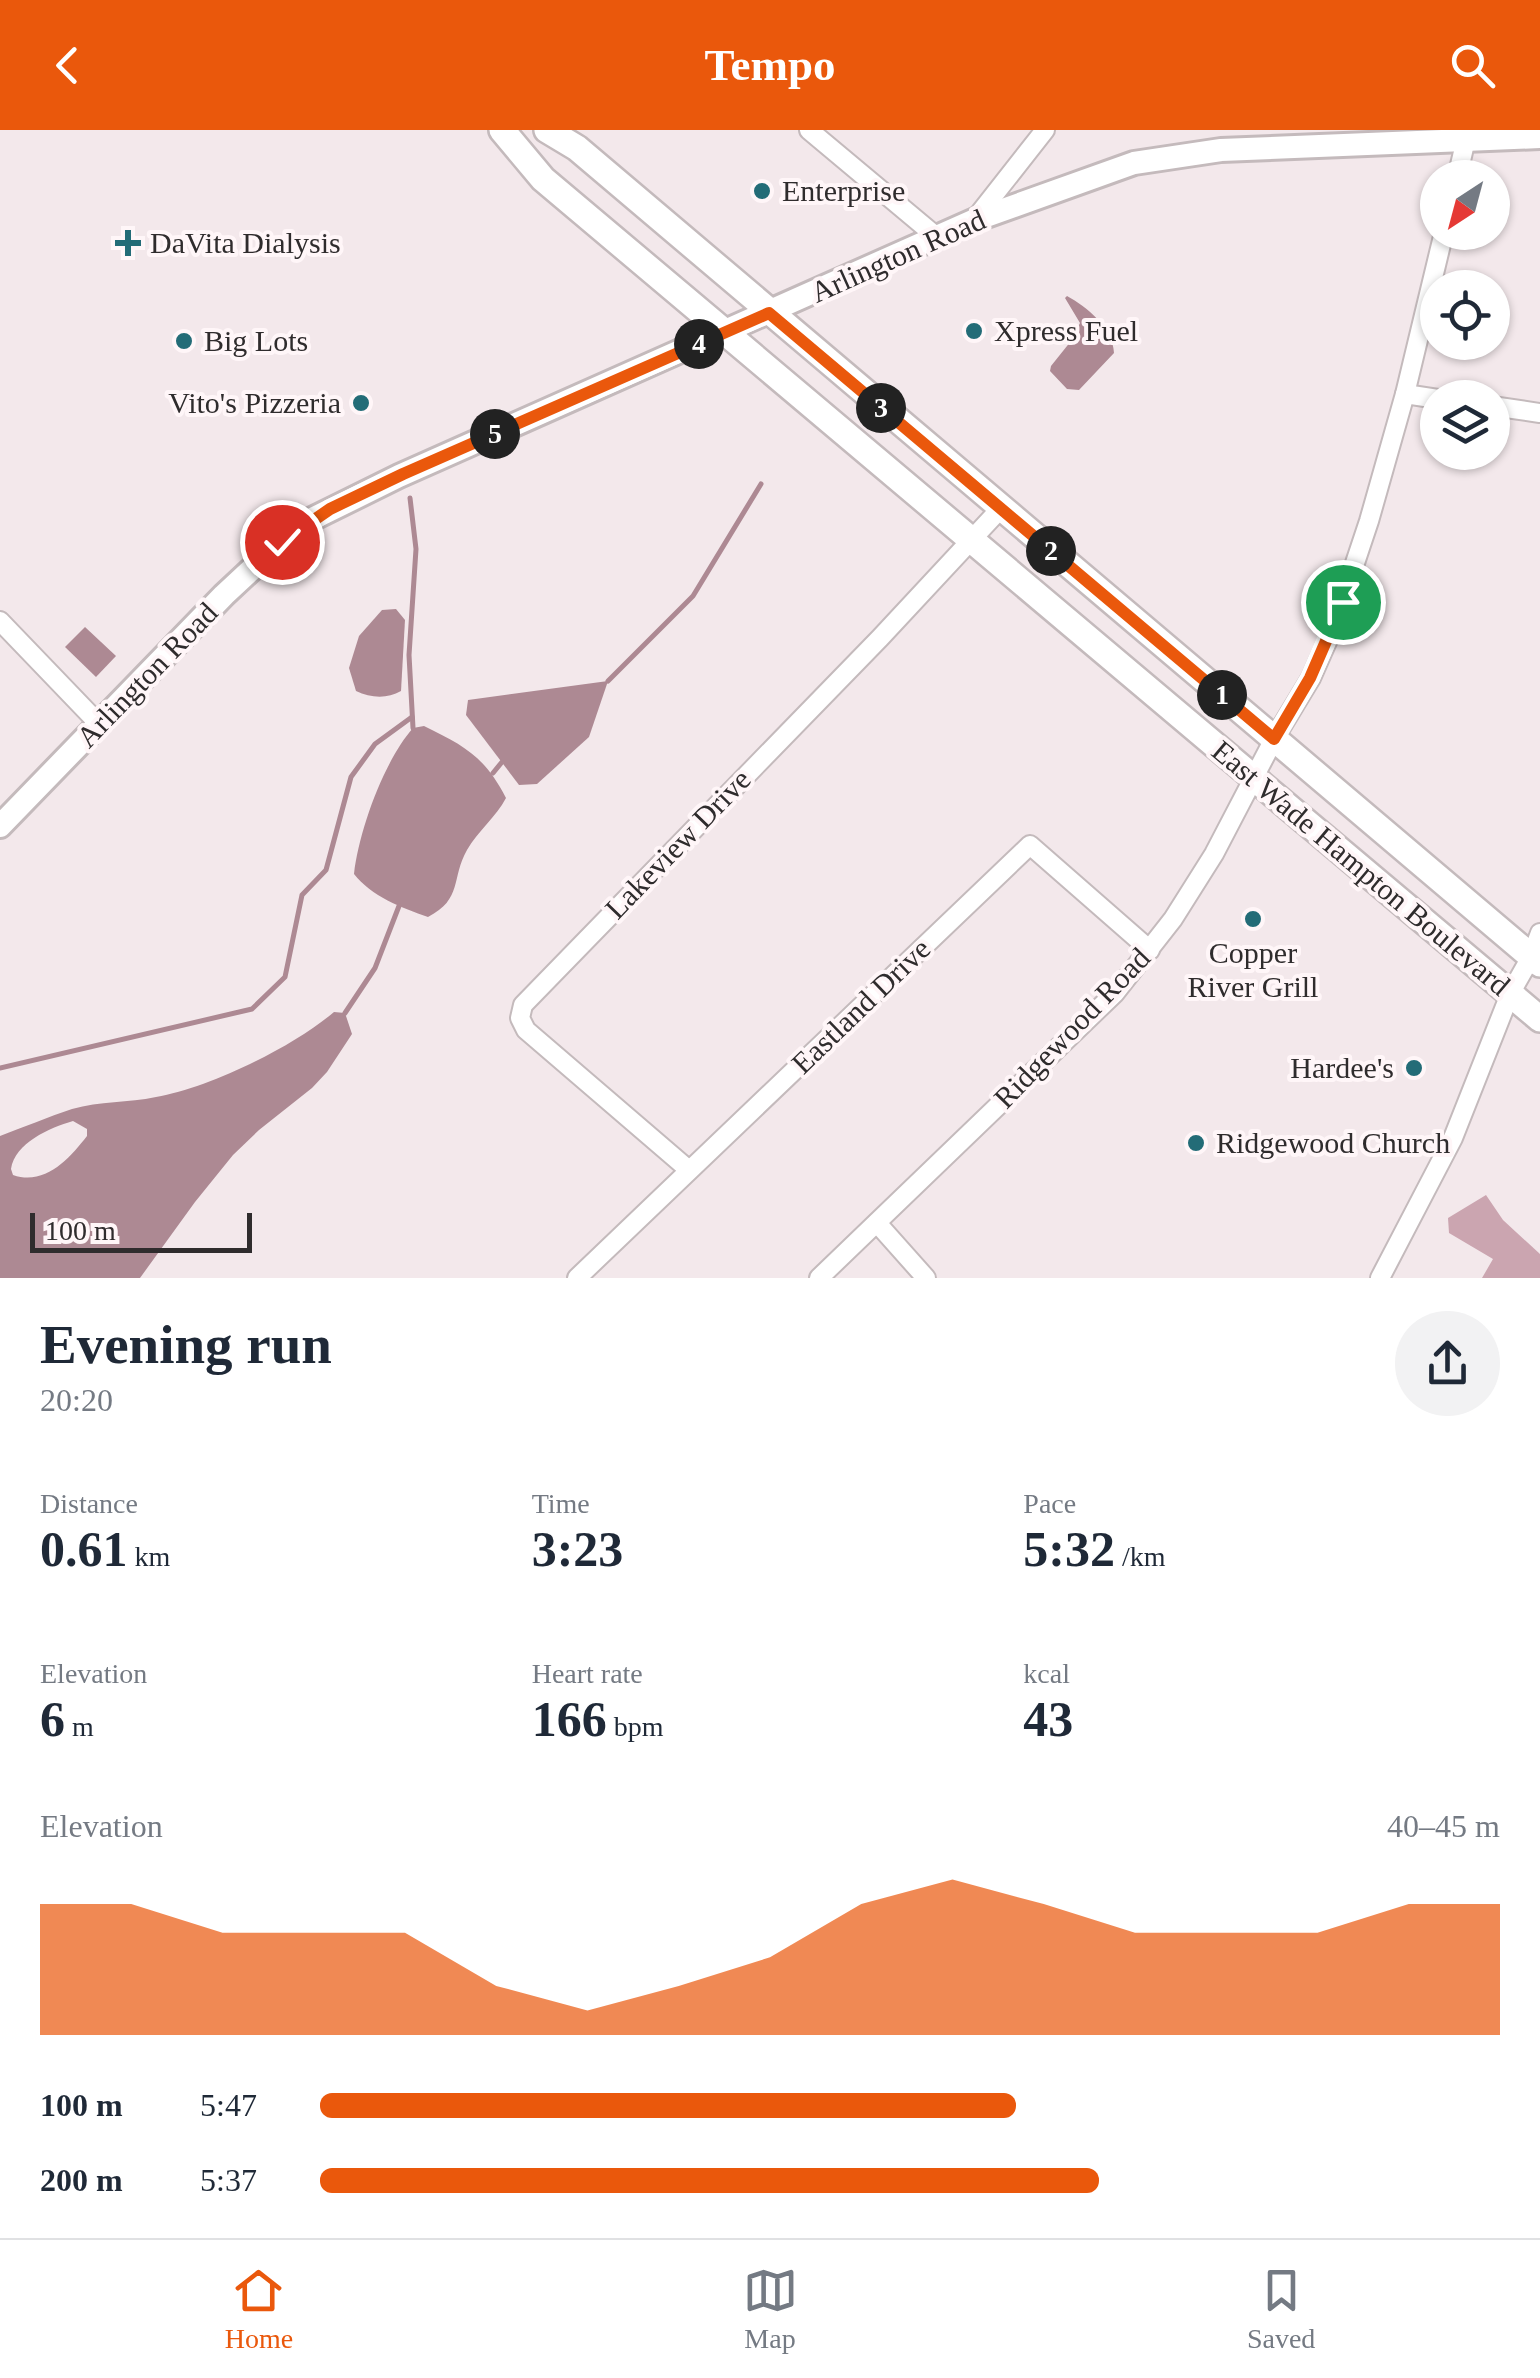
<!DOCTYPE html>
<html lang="en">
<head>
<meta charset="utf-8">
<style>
  body { margin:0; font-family:Georgia,serif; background:#f2f2f3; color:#1f2937; height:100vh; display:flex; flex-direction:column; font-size:38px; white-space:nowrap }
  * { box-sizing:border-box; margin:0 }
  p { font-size:32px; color:#747a83 }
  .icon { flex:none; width:55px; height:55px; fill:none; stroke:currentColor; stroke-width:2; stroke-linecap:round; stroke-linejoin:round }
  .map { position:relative; height:1148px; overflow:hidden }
  .details { display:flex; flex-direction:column; background:#fff; flex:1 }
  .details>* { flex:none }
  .needle { width:65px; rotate:216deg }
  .controls { position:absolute; left:1420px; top:30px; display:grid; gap:20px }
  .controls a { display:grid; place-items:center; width:90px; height:90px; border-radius:50%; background:#fff; box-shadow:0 2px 8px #0004; font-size:50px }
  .scale { position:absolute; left:30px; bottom:25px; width:222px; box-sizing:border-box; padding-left:10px; border:5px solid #2f2c2d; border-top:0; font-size:28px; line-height:35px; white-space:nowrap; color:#2f2c2d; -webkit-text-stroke:8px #fff6f8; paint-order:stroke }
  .pin { position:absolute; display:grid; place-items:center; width:85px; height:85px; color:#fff; margin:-42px; border:5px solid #fff; border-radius:50%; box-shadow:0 2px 10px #0007 }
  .km { position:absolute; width:50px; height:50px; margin:-25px; border-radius:50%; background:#222; color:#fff; font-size:28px; line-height:50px; text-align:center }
  .round { display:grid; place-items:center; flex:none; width:105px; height:105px; border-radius:52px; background:#f2f2f3 }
  .summary { display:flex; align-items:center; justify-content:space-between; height:170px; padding:0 40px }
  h1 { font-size:55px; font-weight:800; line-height:75px }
  .stats { display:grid; grid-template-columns:repeat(3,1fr); gap:15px; height:170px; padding:10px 40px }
  .stats div { display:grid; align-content:center }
  .stats b { font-size:50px; font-weight:800 }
  .stats small { font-size:28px; font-weight:400 }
  .stats p { font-size:28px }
  .chart { height:280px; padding:20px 40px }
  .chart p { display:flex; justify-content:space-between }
  .chart svg { width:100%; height:180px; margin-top:10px; fill:#ea580c; opacity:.7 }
  ul { padding:0 40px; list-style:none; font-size:32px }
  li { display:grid; grid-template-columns:160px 120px 1fr; align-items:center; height:75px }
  li i { height:25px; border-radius:12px; background:#ea580c }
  header { display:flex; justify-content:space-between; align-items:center; height:130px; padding:0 40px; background:#ea580c; color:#fff; font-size:45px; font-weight:800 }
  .dock { display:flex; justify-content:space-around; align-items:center; height:140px; border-top:2px solid #e0e1e3; background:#fff; font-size:28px; color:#747a83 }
  .dock a { display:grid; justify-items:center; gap:5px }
  .dock .active { color:#ea580c }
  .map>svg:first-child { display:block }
  .forest { fill:#cba5b0 }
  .water { fill:#ad8993; fill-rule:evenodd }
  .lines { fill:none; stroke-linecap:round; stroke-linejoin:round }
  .stream { stroke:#ad8993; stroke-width:5 }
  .minor-casing { stroke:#c4babc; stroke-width:22 }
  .secondary-casing { stroke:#c4babc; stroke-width:28 }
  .primary-casing { stroke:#c4babc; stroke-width:30 }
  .minor { stroke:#fff; stroke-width:18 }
  .secondary { stroke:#fff; stroke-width:22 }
  .primary { stroke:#fff; stroke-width:25 }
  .route-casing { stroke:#fff; stroke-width:20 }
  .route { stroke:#ea580c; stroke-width:12 }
  .poi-dot { fill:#236c77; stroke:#fff6f8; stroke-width:4 }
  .labels { text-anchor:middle; stroke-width:8; stroke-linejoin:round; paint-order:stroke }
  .poi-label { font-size:30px; fill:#2f2c2d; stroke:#fff6f8; text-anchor:start }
  .street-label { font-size:30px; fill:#2f2c2d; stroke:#fff6f8 }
</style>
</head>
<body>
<header><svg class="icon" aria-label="back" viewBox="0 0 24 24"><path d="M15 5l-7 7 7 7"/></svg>Tempo<svg class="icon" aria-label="search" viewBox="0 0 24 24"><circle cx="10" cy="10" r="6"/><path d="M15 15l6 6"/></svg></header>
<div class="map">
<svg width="1540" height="1148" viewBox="0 0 1540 1148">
  <rect width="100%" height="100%" fill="#f3e8eb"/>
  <!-- forest -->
  <path class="forest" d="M1486,1065l17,25 37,34v24h-58l11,-19 -44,-26 -1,-15z"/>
  <!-- water -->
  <g class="water">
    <path d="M1067,166c20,11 46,32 47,57l-35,37 -12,-1 -17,-18 1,-5 20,-25 9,-18 -15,-25z"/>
    <path d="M396,479l9,11 -4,71c-14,8 -30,7 -45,0l-7,-23 10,-32 23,-26z"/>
    <path d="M85,497l31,29 -20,21 -31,-30z"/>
    <path d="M608,551l-19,56 -52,47 -18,1 -53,-70 2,-15z"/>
    <path d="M424,596c41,20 61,31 82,72 -10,19 -28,33 -39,52 -16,28 -4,49 -39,67 -26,-9 -57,-21 -74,-43 5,-44 30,-113 59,-146z"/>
    <path d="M334,882l11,1 7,21 -25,38 -15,16 -53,42 -26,25 -38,47 -55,76h-140v-142c24,-9 48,-19 72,-27 28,-8 56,-6 84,-12 53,-9 137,-50 178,-85zM73,991l14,8v7c-18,23 -42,50 -74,39l-2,-6c4,-26 38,-41 62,-48z"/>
  </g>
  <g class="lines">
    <!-- stream -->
    <g class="stream">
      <path d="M410,368l6,51 -7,106 4,73"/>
      <path d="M608,551l85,-85 68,-112"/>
      <path d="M493,643l9,-11"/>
      <path d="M345,883l30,-45 24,-62"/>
      <path d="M0,938l252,-59 33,-32 17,-82 24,-25 25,-93 24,-33 37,-27"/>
    </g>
    <!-- minor casing -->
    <g class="minor-casing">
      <g id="minor">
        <path d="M809,0l129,108"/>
        <path d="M1457,48l9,-39 -1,-9"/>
        <path d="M975,89l70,-89"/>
        <path d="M1405,264l33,5"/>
        <path d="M1492,276l48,7"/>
        <path d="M0,491l99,103"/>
        <path d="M689,1040l-163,-140 -6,-12 3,-13 357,-367 121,-130"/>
        <path d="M877,1093l49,55"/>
        <path d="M577,1148l453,-433 120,105"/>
        <path d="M819,1148l296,-285 58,-74 41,-65 60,-115 37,-61 23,-52 35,-105 36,-127 39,-162"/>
        <path d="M1380,1148l73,-140 57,-144 21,-37 9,-24"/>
      </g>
    </g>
    <!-- secondary casing -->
    <g class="secondary-casing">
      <path id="secondary" d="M0,696l224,-231 58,-54 30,-22 87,-43 576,-256 159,-57 87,-13 319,-13"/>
    </g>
    <!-- primary casing -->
    <g class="primary-casing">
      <g id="primary">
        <path d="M502,0l41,49 997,840"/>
        <path d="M547,0l30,18 963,816"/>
      </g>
    </g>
    <!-- minor -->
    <use href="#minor" class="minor"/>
    <!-- secondary -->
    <use href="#secondary" class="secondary"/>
    <!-- primary -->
    <use href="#primary" class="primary"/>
  </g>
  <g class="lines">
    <!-- route casing -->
    <g class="route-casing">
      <path id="route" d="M282,412l48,-33 73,-35 366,-161 505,426 36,-61 33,-76"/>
    </g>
    <!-- route -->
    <use href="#route" class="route"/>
  </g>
  <!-- markers -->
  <g class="poi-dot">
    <circle cx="762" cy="61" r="10"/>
    <path d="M123 98h10v10h10v10h-10v10h-10v-10h-10v-10h10z"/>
    <circle cx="974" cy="201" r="10"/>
    <circle cx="184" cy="211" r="10"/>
    <circle cx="361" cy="273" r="10"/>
    <circle cx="1253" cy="789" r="10"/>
    <circle cx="1414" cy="938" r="10"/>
    <circle cx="1196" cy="1013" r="10"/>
  </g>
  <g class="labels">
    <!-- poi labels -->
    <g class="poi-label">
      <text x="782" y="71">Enterprise</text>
      <text x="150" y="123">DaVita Dialysis</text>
      <text x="994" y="211">Xpress Fuel</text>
      <text x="204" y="221">Big Lots</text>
      <text x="341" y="283" text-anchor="end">Vito's Pizzeria</text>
      <text x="1253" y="833" text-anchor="middle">Copper<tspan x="1253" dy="34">River Grill</tspan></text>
      <text x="1394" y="948" text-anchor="end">Hardee's</text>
      <text x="1216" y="1023">Ridgewood Church</text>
    </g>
    <!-- street labels -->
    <g class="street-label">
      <text transform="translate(898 126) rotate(-24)" y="10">Arlington Road</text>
      <text transform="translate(147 545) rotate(-46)" y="10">Arlington Road</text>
      <text transform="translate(678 714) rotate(-46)" y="10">Lakeview Drive</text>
      <text transform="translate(1361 738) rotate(40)" y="10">East Wade Hampton Boulevard</text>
      <text transform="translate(861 876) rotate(-44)" y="10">Eastland Drive</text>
      <text transform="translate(1072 898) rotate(-46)" y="10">Ridgewood Road</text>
    </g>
  </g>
</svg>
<div class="controls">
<a><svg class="needle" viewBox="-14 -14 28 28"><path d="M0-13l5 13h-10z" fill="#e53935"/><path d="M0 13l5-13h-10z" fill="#747a83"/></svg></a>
<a><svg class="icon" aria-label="locate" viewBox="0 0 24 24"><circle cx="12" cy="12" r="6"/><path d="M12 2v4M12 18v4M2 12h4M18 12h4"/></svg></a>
<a><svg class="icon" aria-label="layers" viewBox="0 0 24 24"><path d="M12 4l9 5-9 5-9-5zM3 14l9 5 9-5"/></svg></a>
</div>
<div class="scale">100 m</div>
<div class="pin" style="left:1343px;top:472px;background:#1e9e55"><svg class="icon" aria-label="arrive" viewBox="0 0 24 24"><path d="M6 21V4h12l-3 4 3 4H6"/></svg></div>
<div class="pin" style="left:282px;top:412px;background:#d93025"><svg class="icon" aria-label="check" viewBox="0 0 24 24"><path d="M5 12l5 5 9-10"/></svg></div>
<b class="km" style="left:1222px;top:565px">1</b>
<b class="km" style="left:1051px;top:421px">2</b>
<b class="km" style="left:881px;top:278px">3</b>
<b class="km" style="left:699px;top:214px">4</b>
<b class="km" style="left:495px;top:304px">5</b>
</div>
<section class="details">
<div class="summary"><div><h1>Evening run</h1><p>20:20</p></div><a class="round"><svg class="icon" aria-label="share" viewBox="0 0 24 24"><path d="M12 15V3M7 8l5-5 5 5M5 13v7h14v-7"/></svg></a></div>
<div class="stats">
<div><p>Distance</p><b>0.61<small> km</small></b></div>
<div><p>Time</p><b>3:23</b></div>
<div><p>Pace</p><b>5:32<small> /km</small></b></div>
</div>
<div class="stats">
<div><p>Elevation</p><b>6<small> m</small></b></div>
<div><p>Heart rate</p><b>166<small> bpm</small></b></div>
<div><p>kcal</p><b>43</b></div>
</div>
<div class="chart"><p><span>Elevation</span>40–45 m</p>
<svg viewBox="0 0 160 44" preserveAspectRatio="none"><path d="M0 44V12L10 12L20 19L30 19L40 19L50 32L60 38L70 32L80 25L90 12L100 6L110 12L120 19L130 19L140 19L150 12L160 12V44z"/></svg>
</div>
<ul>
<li><b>100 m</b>5:47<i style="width:59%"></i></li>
<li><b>200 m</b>5:37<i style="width:66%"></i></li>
</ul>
</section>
<nav class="dock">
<a class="active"><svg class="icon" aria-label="home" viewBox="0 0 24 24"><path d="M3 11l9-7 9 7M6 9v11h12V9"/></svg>Home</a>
<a><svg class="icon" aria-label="map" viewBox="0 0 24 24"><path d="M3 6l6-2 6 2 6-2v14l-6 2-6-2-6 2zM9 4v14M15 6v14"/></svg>Map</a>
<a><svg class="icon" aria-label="saved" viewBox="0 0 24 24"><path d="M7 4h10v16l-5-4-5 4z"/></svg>Saved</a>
</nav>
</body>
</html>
